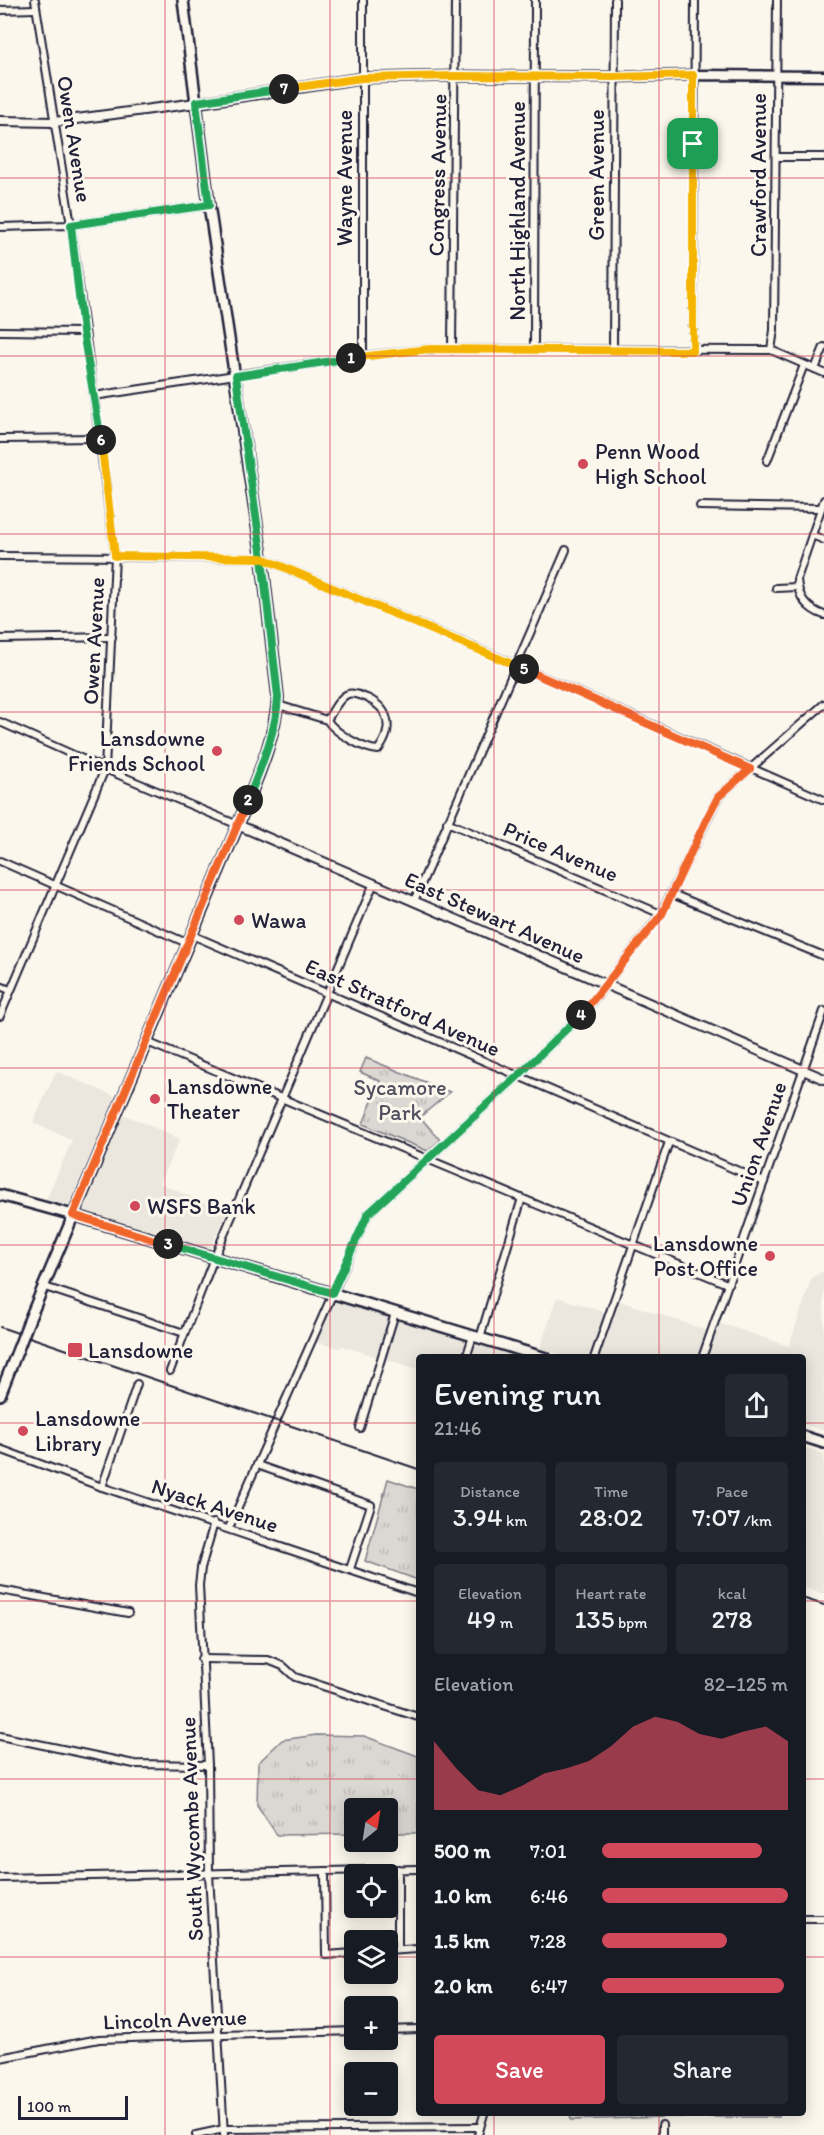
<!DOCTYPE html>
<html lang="en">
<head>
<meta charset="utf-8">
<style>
  body { margin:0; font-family:Itim,sans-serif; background:#242831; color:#f1f3f6; height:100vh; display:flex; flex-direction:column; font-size:22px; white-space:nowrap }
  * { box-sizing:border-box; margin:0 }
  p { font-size:20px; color:#9ea1a6 }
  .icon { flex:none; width:33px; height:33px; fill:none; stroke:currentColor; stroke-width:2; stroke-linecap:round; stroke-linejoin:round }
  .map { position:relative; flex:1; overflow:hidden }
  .details { position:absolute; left:416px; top:1354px; width:390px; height:762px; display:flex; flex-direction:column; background:#171b24; border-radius:6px; box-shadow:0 3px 15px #0003 }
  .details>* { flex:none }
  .needle { width:39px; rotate:30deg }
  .tools { position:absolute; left:344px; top:1798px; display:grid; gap:12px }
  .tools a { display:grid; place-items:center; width:54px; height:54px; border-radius:6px; background:#171b24; box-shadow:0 3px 15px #0003; font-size:30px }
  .scale { position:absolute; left:18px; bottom:15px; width:110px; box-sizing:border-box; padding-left:6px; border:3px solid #22223b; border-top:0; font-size:16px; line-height:21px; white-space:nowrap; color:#22223b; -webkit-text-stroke:4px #fbf7ec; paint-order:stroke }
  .pin { position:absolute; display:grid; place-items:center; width:51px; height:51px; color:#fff; margin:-26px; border-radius:12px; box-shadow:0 3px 9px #0006 }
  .km { position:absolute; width:30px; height:30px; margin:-15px; border-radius:50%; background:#222; color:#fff; font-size:16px; line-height:30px; text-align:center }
  .round { display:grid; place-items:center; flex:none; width:63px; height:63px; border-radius:6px; background:#242831 }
  .overview { display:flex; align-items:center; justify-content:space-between; height:102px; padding:0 18px }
  h1 { font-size:33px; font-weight:600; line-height:45px }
  .stats { display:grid; grid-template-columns:repeat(3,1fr); gap:9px; height:102px; padding:6px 18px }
  .stats div { display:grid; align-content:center; border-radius:6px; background:#242831; text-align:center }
  .stats b { font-size:26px; font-weight:600 }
  .stats small { font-size:16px; font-weight:400 }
  .stats p { font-size:16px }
  .chart { height:168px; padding:12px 18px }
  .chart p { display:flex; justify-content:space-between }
  .chart svg { width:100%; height:108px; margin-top:6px; fill:#d1495b; opacity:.7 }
  .action { display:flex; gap:12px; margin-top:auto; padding:12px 18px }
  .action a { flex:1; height:69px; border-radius:6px; background:#d1495b; color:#fff; font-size:24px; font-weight:600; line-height:69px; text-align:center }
  .action a+a { background:#242831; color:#f1f3f6 }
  ul { padding:0 18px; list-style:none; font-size:20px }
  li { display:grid; grid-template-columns:96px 72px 1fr; align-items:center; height:45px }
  li i { height:15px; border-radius:8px; background:#d1495b }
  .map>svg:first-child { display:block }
  .built { fill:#ebe7df }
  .grass { fill:url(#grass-tufts); stroke:#7e7d87; stroke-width:1.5 }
  .pitch { fill:#dbd8d3; stroke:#7e7d87; stroke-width:1.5 }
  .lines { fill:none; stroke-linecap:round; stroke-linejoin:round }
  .minor-casing { stroke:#22223b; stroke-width:10 }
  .tertiary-casing { stroke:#22223b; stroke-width:12 }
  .secondary-casing { stroke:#22223b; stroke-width:13 }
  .primary-casing { stroke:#22223b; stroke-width:14 }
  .minor { stroke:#fbf7ec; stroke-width:6 }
  .tertiary { stroke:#fbf7ec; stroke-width:8 }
  .secondary { stroke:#fbf7ec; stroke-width:8 }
  .primary { stroke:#fbf7ec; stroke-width:9 }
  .rail { stroke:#22223b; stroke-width:2 }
  .primary-bridge-casing { stroke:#22223b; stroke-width:14; stroke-linecap:butt }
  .primary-bridge { stroke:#fbf7ec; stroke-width:9 }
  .split-1-casing { stroke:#fff; stroke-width:12 }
  .split-2-casing { stroke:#fff; stroke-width:12 }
  .split-3-casing { stroke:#fff; stroke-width:12 }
  .split-4-casing { stroke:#fff; stroke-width:12 }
  .split-5-casing { stroke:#fff; stroke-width:12 }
  .split-6-casing { stroke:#fff; stroke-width:12 }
  .split-7-casing { stroke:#fff; stroke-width:12 }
  .split-8-casing { stroke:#fff; stroke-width:12 }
  .split-1 { stroke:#f5b400; stroke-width:8 }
  .split-2 { stroke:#22a559; stroke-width:8 }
  .split-3 { stroke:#f0652b; stroke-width:8 }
  .split-4 { stroke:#22a559; stroke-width:8 }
  .split-5 { stroke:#f0652b; stroke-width:8 }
  .split-6 { stroke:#f5b400; stroke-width:8 }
  .split-7 { stroke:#22a559; stroke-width:8 }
  .split-8 { stroke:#f5b400; stroke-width:8 }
  .grid { fill:none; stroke:#d1495b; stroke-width:1.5; stroke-opacity:0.55 }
  .poi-dot { fill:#d1495b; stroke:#fbf7ec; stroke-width:2 }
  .labels { text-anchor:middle; stroke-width:6; stroke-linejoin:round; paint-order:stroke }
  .street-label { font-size:22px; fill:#22223b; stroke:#fbf7ec }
  .poi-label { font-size:22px; fill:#22223b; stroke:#fbf7ec; text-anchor:start }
  .park-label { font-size:22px; fill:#505061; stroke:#fbf7ec }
</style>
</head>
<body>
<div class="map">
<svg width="824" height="2135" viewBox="0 0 824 2135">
  <defs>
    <pattern id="grass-tufts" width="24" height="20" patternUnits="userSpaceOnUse" patternTransform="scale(1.5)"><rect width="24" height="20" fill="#dbd8d3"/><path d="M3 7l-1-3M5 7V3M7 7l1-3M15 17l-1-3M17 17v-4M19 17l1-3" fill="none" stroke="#bcb9b6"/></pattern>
  </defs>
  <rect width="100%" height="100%" fill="#fbf7ec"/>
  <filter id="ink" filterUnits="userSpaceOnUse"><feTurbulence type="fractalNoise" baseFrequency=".0167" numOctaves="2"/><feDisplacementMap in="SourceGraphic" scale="12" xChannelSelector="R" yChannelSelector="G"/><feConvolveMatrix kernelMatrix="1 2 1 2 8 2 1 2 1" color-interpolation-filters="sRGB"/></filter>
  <g filter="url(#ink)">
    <!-- built -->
    <g class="built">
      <path d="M56,1071l63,27 -5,12 66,29 -21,44 67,29 -16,38 -164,-50 26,-60 -39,-17z"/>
      <path d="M824,1271v159l-21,-6 -1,-66h-231l-31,-10 17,-51 57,18 6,-14 95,32 4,-10 70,23 23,-69z"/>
      <path d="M334,1298l195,59 -111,1v11l-76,-23 -3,2 -25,-6z"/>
      <path d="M803,1447l21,7v140l-21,-7z"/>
    </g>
    <!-- grass -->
    <g class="grass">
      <path d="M366,1058l84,34 -30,25 20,23 -12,11 -65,-27 17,-43 -20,-9z"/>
      <path d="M388,1479l30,10v91l-53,-19z"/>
      <path d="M316,1735l48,1 54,20v77h-31v-24h-33v25l-77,1 -20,-30 1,-42 24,-23z"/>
      <path d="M664,2114h115v3h-114z"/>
    </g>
    <!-- pitch -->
    <path class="pitch" d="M570,2114h94l1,3 -94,3z"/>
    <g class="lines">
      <!-- minor casing -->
      <g class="minor-casing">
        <g id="minor">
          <path d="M0,10l36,-1"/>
          <path d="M777,157h47"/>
          <path d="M0,227l71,-2 138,-20"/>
          <path d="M0,331l83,1"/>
          <path d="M452,350l3,-350"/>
          <path d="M534,350l1,-350"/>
          <path d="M613,350l2,-350"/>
          <path d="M771,350l3,-20 3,-330"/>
          <path d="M693,351l2,-351"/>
          <path d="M363,356v-356"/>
          <path d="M815,369l9,-22"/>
          <path d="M94,396l269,-40 67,-7 341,1 53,23"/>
          <path d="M0,439l100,-1"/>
          <path d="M767,461l37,-96"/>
          <path d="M824,500l-27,79c1,19 10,30 27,36"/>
          <path d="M700,506l121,2"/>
          <path d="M812,535l12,5"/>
          <path d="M0,556l262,2 254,107 308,135"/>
          <path d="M776,588l22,-1"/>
          <path d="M0,639l112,-2"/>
          <path d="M278,705l49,15c8,13 36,29 51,30 16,-21 12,-41 -11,-52 -6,-2 -13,-6 -19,-4 -9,3 -16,19 -21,26"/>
          <path d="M0,722l105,47 133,56"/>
          <path d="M447,822l214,92"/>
          <path d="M0,861l189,83"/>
          <path d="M672,894l152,62"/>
          <path d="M414,901l152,-351"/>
          <path d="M192,935l572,247"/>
          <path d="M0,986l10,4"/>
          <path d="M0,1016l105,-247 10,-213 -44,-331 -36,-225"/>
          <path d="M147,1042l580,242"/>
          <path d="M45,1287l139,46"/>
          <path d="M480,1338l42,-140"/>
          <path d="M466,1358l7,-22"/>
          <path d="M594,1358l75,-216"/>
          <path d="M702,1358l122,-347"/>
          <path d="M170,1371l44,-113 160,-375"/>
          <path d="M360,1428l35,-115"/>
          <path d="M0,1449l102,38 316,106"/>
          <path d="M257,1465l114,40 -21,64"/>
          <path d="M102,1487l35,-103"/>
          <path d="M214,1523l-13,45 -2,17 9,180 1,109 15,261"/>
          <path d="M229,1528l139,-314 150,-138 67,-65 76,-97 57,-117 106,-93"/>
          <path d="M0,1590l128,23"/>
          <path d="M201,1659l67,1 15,6 12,11 123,40"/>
          <path d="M0,1736l134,28 74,1"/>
          <path d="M325,1871l1,84 28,-2"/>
          <path d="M0,1878l418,-9"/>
          <path d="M802,1919h22"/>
          <path d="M398,1950v-81"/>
          <path d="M387,1951l31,-2"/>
          <path d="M387,2030l31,-1"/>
          <path d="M0,2058l99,-19 255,-8"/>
          <path d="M662,2125v10"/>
          <path d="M196,2135l28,-6 256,-2"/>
          <path d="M478,2135l6,-21"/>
        </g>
      </g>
      <!-- tertiary casing -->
      <g class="tertiary-casing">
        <g id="tertiary">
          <path d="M0,121l54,1 142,-19"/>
          <path d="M238,825l586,254"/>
        </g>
      </g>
      <!-- secondary casing -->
      <g class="secondary-casing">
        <path id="secondary" d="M196,103l166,-25 94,-2 158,1 79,-2 131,1"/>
      </g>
      <!-- primary casing -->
      <g class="primary-casing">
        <g id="primary">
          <path d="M0,1195l73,20 473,143"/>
          <path d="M28,1323l210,-498c16,-41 37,-83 40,-128l-16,-139 -53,-353 -26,-205"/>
          <path d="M0,1395l20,-51"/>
          <path d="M802,1436l22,7"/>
        </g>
      </g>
      <!-- minor -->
      <use href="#minor" class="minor"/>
      <!-- tertiary -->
      <use href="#tertiary" class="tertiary"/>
      <!-- secondary -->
      <use href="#secondary" class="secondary"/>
      <!-- primary -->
      <use href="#primary" class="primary"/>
      <!-- rail -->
      <g class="rail">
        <path d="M0,1327l418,142"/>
        <path d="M802,1598l22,7"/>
      </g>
      <!-- primary-bridge casing -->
      <g class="primary-bridge-casing">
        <path id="primary-bridge" d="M20,1344l8,-21"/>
      </g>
      <!-- primary-bridge -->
      <use href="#primary-bridge" class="primary-bridge"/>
    </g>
  </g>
  <g class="lines" filter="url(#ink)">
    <!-- split-1 casing -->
    <g class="split-1-casing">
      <path id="split-1" d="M351,358l79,-9 263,2v-207"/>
    </g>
    <!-- split-2 casing -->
    <g class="split-2-casing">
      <path id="split-2" d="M248,800c13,-34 28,-67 30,-103l-16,-139 -26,-182 115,-18"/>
    </g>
    <!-- split-3 casing -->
    <g class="split-3-casing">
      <path id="split-3" d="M168,1244l-95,-29 175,-415"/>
    </g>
    <!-- split-4 casing -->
    <g class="split-4-casing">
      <path id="split-4" d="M168,1244l164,49 36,-79 150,-138 63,-61"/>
    </g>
    <!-- split-5 casing -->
    <g class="split-5-casing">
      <path id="split-5" d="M524,669l226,100 -32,28 -10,19 -46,98 -81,101"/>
    </g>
    <!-- split-6 casing -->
    <g class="split-6-casing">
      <path id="split-6" d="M101,440l14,116 147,2 262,111"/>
    </g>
    <!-- split-7 casing -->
    <g class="split-7-casing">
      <path id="split-7" d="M101,440l-18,-108 -12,-107 138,-20 -13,-103 88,-13"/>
    </g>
    <!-- split-8 casing -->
    <g class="split-8-casing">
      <path id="split-8" d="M284,89l78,-11 94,-2 158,1 79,-2v69"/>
    </g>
    <!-- split-1 -->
    <use href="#split-1" class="split-1"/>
    <!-- split-2 -->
    <use href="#split-2" class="split-2"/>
    <!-- split-3 -->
    <use href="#split-3" class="split-3"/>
    <!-- split-4 -->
    <use href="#split-4" class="split-4"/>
    <!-- split-5 -->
    <use href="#split-5" class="split-5"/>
    <!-- split-6 -->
    <use href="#split-6" class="split-6"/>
    <!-- split-7 -->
    <use href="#split-7" class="split-7"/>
    <!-- split-8 -->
    <use href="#split-8" class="split-8"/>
  </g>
  <!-- grid -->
  <path class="grid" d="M165,0v2135M330,0v2135M494,0v1358M659,0v1358M0,178h824M0,356h824M0,534h824M0,712h824M0,890h824M0,1068h824M0,1245h824M0,1423h418M802,1423h22M0,1601h418M802,1601h22M0,1779h418M802,1779h22M0,1957h354M387,1957h31M802,1957h22M494,2114v21M659,2114v21"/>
  <!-- markers -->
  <g class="poi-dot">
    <circle cx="583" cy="464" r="6"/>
    <circle cx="217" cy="751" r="6"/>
    <circle cx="239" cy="920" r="6"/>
    <circle cx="155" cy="1099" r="6"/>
    <circle cx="135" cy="1206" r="6"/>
    <circle cx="770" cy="1256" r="6"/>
    <rect x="67" y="1342" width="16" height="16" rx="3"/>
    <circle cx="23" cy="1431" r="6"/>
  </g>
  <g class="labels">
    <!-- street labels -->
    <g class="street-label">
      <text transform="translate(75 139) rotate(81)" y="8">Owen Avenue</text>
      <text transform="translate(437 175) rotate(-89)" y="8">Congress Avenue</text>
      <text transform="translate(596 175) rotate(-90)" y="8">Green Avenue</text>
      <text transform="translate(758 175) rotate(-90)" y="8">Crawford Avenue</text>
      <text transform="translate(344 178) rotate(-90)" y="8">Wayne Avenue</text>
      <text transform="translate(517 211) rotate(-90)" y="8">North Highland Avenue</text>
      <text transform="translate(93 641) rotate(-87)" y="8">Owen Avenue</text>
      <text transform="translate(561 851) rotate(23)" y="8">Price Avenue</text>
      <text transform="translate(495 917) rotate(24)" y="8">East Stewart Avenue</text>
      <text transform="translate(403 1007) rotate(24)" y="8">East Stratford Avenue</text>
      <text transform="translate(758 1144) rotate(-71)" y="8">Union Avenue</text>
      <text transform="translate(215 1505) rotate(18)" y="8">Nyack Avenue</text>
      <text transform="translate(191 1829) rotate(-92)" y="8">South Wycombe Avenue</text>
      <text transform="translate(175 2019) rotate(-2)" y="8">Lincoln Avenue</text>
    </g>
    <!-- poi labels -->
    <g class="poi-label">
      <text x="595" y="459">Penn Wood<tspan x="595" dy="25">High School</tspan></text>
      <text x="205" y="746" text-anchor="end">Lansdowne<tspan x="205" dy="25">Friends School</tspan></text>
      <text x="251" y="928">Wawa</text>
      <text x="167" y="1094">Lansdowne<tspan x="167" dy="25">Theater</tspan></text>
      <text x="147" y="1214">WSFS Bank</text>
      <text x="758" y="1251" text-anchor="end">Lansdowne<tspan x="758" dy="25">Post Office</tspan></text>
      <text x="88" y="1358">Lansdowne</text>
      <text x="35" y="1426">Lansdowne<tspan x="35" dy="25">Library</tspan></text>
    </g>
    <!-- park labels -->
    <g class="park-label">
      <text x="400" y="1095">Sycamore<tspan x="400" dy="25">Park</tspan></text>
    </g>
  </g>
</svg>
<div class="tools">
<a><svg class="needle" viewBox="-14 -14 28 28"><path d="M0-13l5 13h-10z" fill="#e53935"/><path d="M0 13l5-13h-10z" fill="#9ea1a6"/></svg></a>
<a><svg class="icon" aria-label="locate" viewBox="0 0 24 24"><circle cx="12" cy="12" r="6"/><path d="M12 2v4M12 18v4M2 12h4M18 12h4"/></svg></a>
<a><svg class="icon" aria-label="layers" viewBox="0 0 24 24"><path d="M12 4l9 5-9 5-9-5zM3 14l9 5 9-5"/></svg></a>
<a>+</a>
<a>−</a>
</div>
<div class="scale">100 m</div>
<div class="pin" style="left:693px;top:144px;background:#1e9e55"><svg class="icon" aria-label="arrive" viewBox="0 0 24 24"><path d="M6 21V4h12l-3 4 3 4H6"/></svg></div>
<b class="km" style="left:351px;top:358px">1</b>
<b class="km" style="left:248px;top:800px">2</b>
<b class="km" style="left:168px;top:1244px">3</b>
<b class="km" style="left:581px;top:1015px">4</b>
<b class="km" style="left:524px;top:669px">5</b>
<b class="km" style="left:101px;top:440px">6</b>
<b class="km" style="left:284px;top:89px">7</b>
<section class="details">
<div class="overview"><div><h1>Evening run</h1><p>21:46</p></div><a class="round"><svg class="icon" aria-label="share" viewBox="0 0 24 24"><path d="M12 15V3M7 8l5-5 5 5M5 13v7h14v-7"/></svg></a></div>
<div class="stats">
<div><p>Distance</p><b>3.94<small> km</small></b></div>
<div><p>Time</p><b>28:02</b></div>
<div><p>Pace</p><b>7:07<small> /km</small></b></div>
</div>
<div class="stats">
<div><p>Elevation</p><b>49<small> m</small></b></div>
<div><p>Heart rate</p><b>135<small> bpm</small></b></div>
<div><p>kcal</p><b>278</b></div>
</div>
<div class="chart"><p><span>Elevation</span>82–125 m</p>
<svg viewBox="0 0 160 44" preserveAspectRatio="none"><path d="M0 44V16L10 27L20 36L30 38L40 34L50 29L60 27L70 24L80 18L90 10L100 6L110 8L120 13L130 15L140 12L150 10L160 16V44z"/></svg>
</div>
<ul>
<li><b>500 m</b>7:01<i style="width:86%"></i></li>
<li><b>1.0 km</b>6:46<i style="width:100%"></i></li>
<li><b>1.5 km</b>7:28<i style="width:67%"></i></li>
<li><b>2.0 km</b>6:47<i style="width:98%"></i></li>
</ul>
<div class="action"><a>Save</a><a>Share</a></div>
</section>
</div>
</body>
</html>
